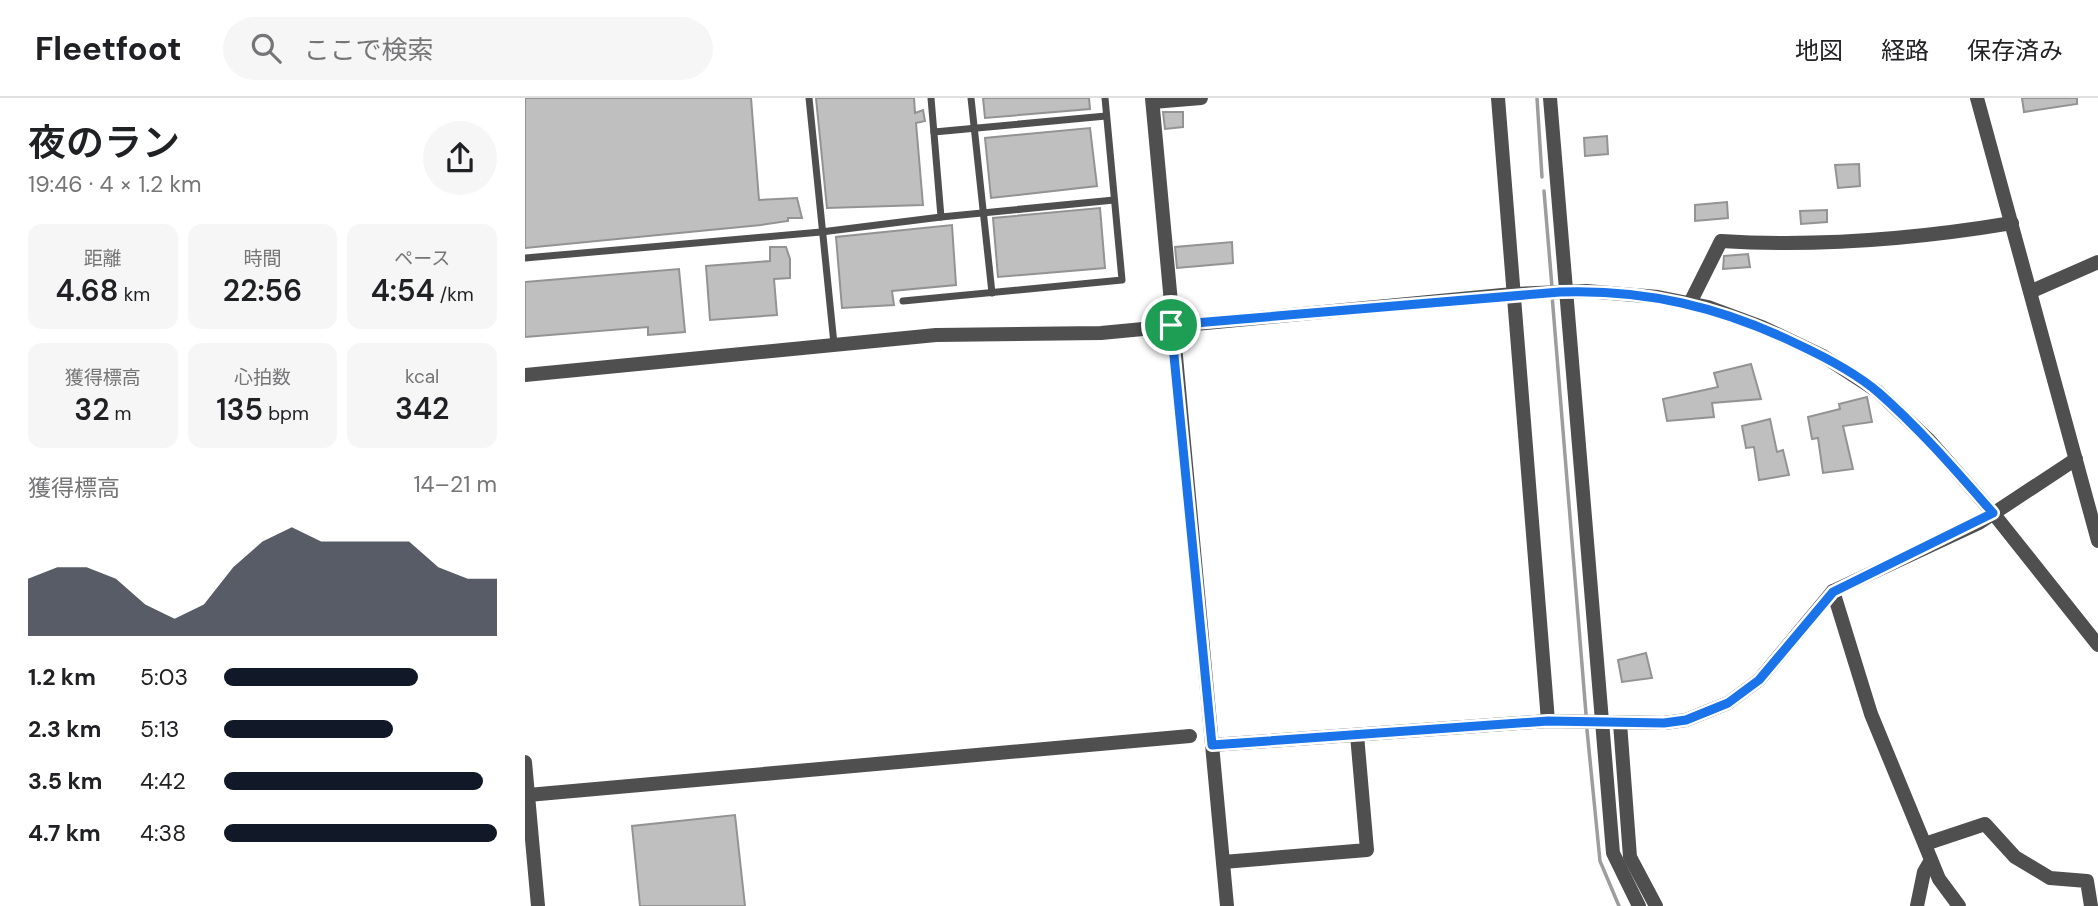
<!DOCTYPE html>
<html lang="ja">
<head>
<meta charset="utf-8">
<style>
  body { margin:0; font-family:"DM Sans","Noto Sans JP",sans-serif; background:#f6f6f6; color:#202124; height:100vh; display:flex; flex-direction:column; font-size:26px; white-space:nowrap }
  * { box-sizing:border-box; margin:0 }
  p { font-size:23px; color:#757577 }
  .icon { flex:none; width:38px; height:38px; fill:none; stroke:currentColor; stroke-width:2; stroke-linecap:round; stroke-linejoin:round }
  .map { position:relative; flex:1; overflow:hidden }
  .panel { display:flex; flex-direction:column; background:#fff; width:525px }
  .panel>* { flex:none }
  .pin { position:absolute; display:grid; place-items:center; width:60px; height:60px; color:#fff; margin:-30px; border:4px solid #fff; border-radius:50%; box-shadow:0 2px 7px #0007 }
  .round { display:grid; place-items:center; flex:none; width:74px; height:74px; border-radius:37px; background:#f6f6f6 }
  .summary { display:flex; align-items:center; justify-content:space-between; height:119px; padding:0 28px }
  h1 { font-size:38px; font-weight:600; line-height:52px }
  .figures { display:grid; grid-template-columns:repeat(3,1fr); gap:10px; height:119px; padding:7px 28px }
  .figures div { display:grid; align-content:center; border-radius:14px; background:#f6f6f6; text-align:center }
  .figures b { font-size:30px; font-weight:600 }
  .figures small { font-size:19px; font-weight:400 }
  .figures p { font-size:19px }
  .chart { height:196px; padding:14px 28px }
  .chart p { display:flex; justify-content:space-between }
  .chart svg { width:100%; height:126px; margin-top:7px; fill:#111827; opacity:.7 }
  ul { padding:0 28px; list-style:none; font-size:23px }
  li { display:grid; grid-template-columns:112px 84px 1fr; align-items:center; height:52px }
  li i { height:18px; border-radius:9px; background:#111827 }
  header { display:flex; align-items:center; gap:42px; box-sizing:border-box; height:98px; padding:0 35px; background:#fff; border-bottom:2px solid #e0e0e0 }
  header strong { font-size:33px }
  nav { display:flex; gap:38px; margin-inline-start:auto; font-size:24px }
  .search { width:490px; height:63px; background:#f6f6f6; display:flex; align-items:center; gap:18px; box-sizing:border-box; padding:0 24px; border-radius:38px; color:#757577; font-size:26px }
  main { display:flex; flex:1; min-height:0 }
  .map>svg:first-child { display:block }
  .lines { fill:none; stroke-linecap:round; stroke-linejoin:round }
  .stream { stroke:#9d9d9d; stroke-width:3.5 }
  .building { fill:#bfbfbf; stroke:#939393; stroke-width:2 }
  .service { stroke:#4f4f4f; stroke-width:7 }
  .minor { stroke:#4f4f4f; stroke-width:14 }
  .tertiary { stroke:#4f4f4f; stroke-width:14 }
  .route-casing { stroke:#fff; stroke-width:14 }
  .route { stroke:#1a73e8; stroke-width:9 }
</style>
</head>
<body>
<header>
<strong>Fleetfoot</strong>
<div class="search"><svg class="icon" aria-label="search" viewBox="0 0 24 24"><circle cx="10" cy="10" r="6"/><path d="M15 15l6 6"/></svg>ここで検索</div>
<nav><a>地図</a><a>経路</a><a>保存済み</a></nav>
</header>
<main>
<section class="panel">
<div class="summary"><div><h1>夜のラン</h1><p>19:46 · 4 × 1.2 km</p></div><a class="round"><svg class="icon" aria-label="share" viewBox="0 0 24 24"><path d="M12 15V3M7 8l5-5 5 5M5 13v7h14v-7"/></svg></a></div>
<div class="figures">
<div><p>距離</p><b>4.68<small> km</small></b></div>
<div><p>時間</p><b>22:56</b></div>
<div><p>ペース</p><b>4:54<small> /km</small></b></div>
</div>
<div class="figures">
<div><p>獲得標高</p><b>32<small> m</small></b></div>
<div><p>心拍数</p><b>135<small> bpm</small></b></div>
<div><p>kcal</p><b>342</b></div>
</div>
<div class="chart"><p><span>獲得標高</span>14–21 m</p>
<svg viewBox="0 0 160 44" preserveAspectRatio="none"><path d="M0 44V24L10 20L20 20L30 24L40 33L50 38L60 33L70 20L80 11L90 6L100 11L110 11L120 11L130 11L140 20L150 24L160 24V44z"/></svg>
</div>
<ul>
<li><b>1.2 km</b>5:03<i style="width:71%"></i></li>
<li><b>2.3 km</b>5:13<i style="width:62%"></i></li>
<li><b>3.5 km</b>4:42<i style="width:95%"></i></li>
<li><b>4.7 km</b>4:38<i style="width:100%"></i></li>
</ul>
</section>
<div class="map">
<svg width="1573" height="808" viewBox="0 0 1573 808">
  <rect width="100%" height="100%" fill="#fff"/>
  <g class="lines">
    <!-- stream -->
    <g class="stream">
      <path d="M1012,0l5,79"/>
      <path d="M1019,93l8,96"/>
      <path d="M1027,197l34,419"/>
      <path d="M1062,632l13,131 19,45"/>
    </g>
  </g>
  <!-- building -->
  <g class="building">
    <path d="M0,0h226l8,102 38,-2 5,20h-14v3l-27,4 -236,23z"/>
    <path d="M291,0h98l1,15 8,-3 2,11 -9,2 7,82 -96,3z"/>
    <path d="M458,0h106l1,11 -105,9z"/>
    <path d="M1497,0h55v6l-53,8z"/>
    <path d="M638,14h20v15l-18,2z"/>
    <path d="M565,30l7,58 -106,12 -6,-60z"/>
    <path d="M1082,38l1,18 -23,2 -1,-18z"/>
    <path d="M1334,66l1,22 -22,2 -3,-23z"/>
    <path d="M1202,104l1,16 -33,3v-16z"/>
    <path d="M575,110l5,60 -107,9 -5,-59z"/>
    <path d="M1302,112v12l-26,2 -1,-13z"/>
    <path d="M427,127l4,60 -64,6 2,14 -52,3 -6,-71z"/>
    <path d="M707,144l1,21 -56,5 -2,-21z"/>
    <path d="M245,149h16l4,12v19l-16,1 3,36 -67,5 -4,-54 64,-5z"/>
    <path d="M1223,156l2,13 -27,2 1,-13z"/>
    <path d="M154,171l6,63 -37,3v-8l-123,10v-55z"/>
    <path d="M1226,266l10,35 -49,4 2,14 -47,4 -4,-22 55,-12 -4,-14z"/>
    <path d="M1342,299l5,25 -29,4 10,43 -30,4 -5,-35 -6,1 -4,-22 32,-8 -1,-5z"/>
    <path d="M1245,321l7,33 6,-2 6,25 -30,5 -5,-33 -8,1 -4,-22z"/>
    <path d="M1121,555l6,25 -30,4 -4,-22z"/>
    <path d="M210,717l10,91h-105l-8,-80z"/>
  </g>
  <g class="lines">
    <!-- service -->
    <g class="service">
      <path d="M284,0l25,246"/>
      <path d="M446,0l21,195"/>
      <path d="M409,34l172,-16"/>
      <path d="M416,119l173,-17"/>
      <path d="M0,160l296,-26 120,-15 -10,-119"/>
      <path d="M378,203l219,-21 -17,-182"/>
    </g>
    <!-- minor -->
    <g class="minor">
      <path d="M627,0l75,808"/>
      <path d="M973,0l50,623"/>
      <path d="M1025,0l63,755 26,53"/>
      <path d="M1452,0l121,443"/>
      <path d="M628,4l48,-4"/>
      <path d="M1507,193l66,-29"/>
      <path d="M1165,205l31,-62c97,6 195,-2 291,-18"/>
      <path d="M1308,493l38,123 68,165 20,27"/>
      <path d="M1095,625l10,134 26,49"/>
      <path d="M687,647l336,-24 116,2 22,-3 42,-17 31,-23 74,-89 146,-68 97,-64"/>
      <path d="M1400,746l60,-20 30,33 35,21 37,3 4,25"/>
      <path d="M698,764l144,-12 -10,-115"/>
      <path d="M1392,808l7,-34 7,-12"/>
    </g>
    <!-- tertiary -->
    <g class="tertiary">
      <path d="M0,277l411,-40 165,-2 412,-39 73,-3 72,6 50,10 54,20 61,29 54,35 52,49 64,73 105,132"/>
      <path d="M0,664l13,144"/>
      <path d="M3,697l662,-59"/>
    </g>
  </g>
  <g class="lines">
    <!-- route casing -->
    <g class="route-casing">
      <path id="route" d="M1035,194c85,-3 161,15 237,52 28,13 59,29 82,49 42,37 78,79 114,120l-160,79 -74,88 -31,23 -42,17 -22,3 -116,-2 -336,24 -41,-420z"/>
    </g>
    <!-- route -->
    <use href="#route" class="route"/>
  </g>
</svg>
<div class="pin" style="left:646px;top:227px;background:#1e9e55"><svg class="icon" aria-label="arrive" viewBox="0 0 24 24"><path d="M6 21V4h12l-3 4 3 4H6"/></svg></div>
</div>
</main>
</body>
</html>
